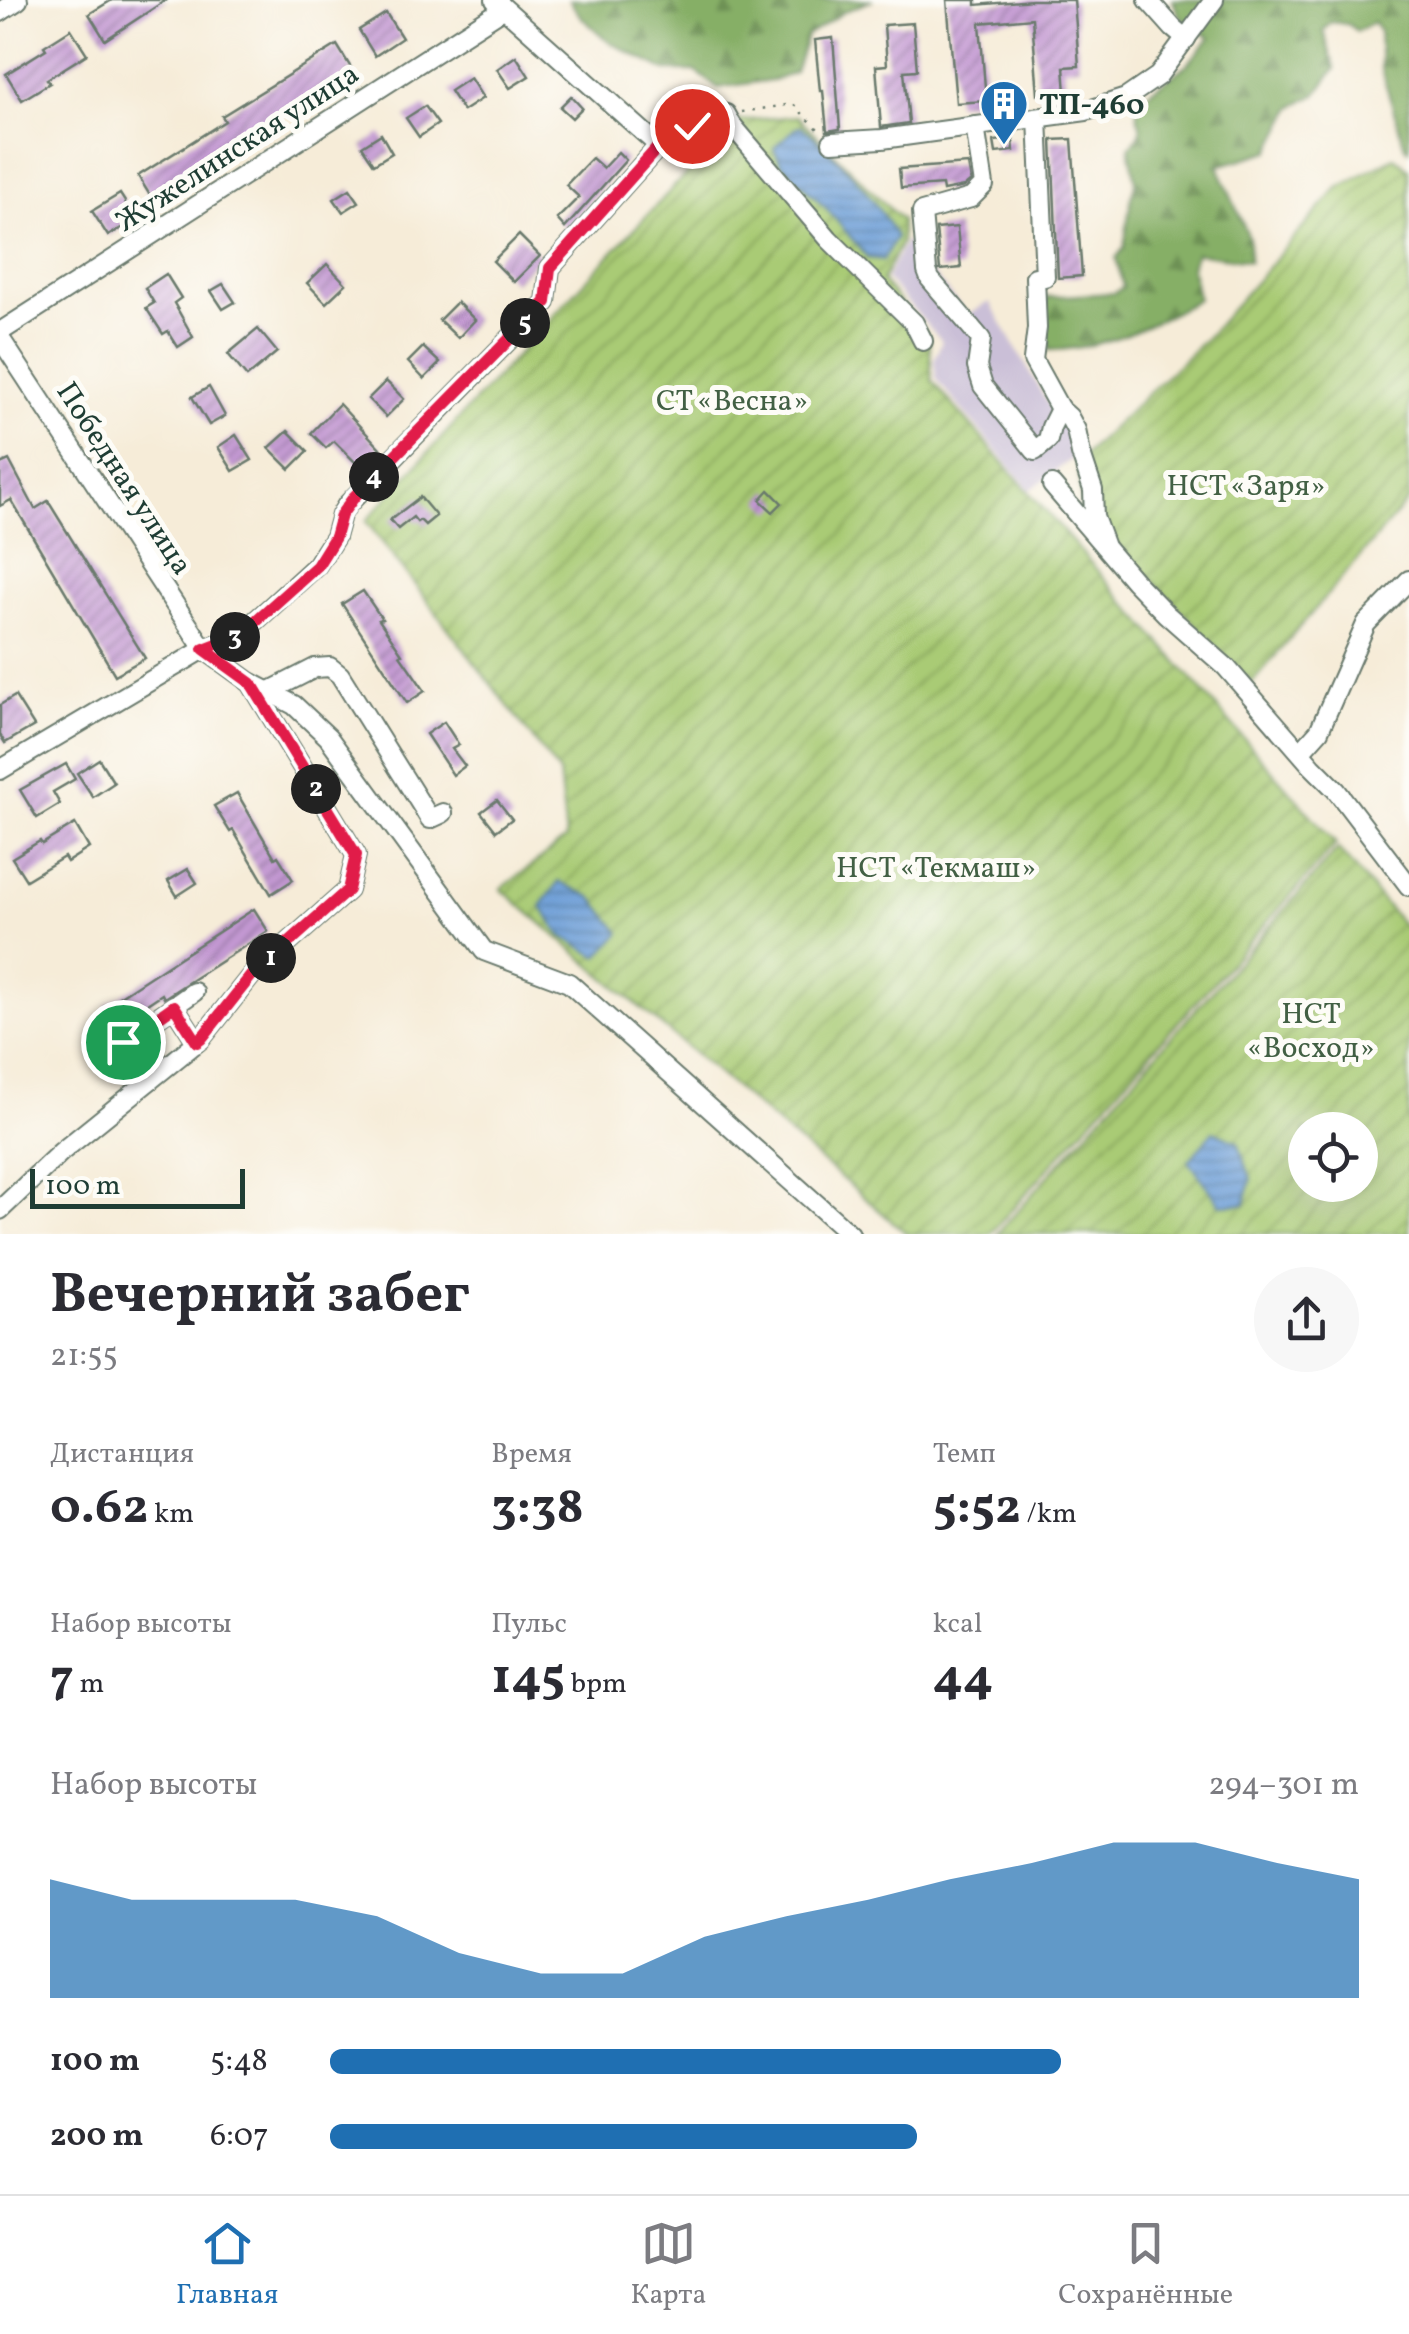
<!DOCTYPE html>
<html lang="ru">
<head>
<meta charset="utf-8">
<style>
  body { margin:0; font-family:Vollkorn,serif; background:#f7f7f7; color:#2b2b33; height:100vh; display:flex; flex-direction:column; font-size:38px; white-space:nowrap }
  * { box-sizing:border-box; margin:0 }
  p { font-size:32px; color:#7c7c81 }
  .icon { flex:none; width:55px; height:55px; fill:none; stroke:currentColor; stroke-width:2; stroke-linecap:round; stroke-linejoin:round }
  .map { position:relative; height:1234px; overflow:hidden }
  .details { display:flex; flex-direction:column; background:#fff; flex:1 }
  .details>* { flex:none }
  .fabs { position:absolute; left:1288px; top:1112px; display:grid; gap:20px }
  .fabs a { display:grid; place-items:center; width:90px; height:90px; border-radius:50%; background:#fff; box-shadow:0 10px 40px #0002; font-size:50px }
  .scale { position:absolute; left:30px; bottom:25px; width:215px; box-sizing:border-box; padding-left:10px; border:5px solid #1f3d34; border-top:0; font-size:28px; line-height:35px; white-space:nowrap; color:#1f3d34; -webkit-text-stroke:8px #fdfcf7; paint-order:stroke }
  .pin { position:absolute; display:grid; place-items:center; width:85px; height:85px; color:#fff; margin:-42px; border:5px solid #fff; border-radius:50%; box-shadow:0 2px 10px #0007 }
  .km { position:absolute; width:50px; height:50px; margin:-25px; border-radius:50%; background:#222; color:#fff; font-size:28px; line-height:50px; text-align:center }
  .round { display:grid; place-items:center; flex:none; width:105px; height:105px; border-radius:52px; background:#f7f7f7 }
  .overview { display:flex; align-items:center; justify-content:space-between; height:170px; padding:0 50px }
  h1 { font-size:55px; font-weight:700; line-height:75px }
  .metrics { display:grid; grid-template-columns:repeat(3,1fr); gap:15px; height:170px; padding:10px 50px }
  .metrics div { display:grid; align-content:center }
  .metrics b { font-size:50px; font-weight:700 }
  .metrics small { font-size:28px; font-weight:400 }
  .metrics p { font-size:28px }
  .chart { height:280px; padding:20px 50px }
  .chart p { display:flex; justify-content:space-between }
  .chart svg { width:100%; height:180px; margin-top:10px; fill:#1f6fb2; opacity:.7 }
  ul { padding:0 50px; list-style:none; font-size:32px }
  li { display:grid; grid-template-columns:160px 120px 1fr; align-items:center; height:75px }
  li i { height:25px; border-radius:12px; background:#1f6fb2 }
  .tabs { display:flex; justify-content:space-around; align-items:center; height:140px; border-top:2px solid #e1e1e2; background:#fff; font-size:28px; color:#7c7c81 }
  .tabs a { display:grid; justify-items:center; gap:5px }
  .tabs .selected { color:#1f6fb2 }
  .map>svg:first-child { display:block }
  .industrial { fill:#cabfd7 }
  .forest { fill:url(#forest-firs); stroke:#52764d; stroke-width:2.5 }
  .garden { fill:url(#garden-furrows); stroke:#648454; stroke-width:2.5; fill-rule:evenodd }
  .water { fill:url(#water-rules); stroke:#466e86; stroke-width:2.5 }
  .building { fill:url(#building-hatch) }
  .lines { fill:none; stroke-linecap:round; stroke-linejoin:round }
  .minor-casing { stroke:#6a7a6d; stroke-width:22 }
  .path { stroke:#6a7a6d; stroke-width:2.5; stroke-dasharray:2.5 8; stroke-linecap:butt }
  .minor { stroke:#fff; stroke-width:18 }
  .route-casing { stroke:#fff; stroke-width:20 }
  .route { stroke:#e11d48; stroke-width:12 }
  .labels { text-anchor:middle; stroke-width:10; stroke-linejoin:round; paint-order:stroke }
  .poi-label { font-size:30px; font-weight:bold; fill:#1f3d34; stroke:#fdfcf7; text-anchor:start }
  .street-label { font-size:30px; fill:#1f3d34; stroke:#fdfcf7 }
  .park-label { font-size:30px; fill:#426044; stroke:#fdfcf7 }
</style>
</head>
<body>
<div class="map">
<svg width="1409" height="1234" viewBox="0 0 1409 1234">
  <defs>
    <pattern id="forest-firs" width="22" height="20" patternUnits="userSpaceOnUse" patternTransform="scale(2.5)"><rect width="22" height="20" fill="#86af66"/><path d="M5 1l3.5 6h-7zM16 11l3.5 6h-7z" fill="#6d9055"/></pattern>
    <pattern id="garden-furrows" width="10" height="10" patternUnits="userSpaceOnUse" patternTransform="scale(2.5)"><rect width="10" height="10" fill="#a9cb74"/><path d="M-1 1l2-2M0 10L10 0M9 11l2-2" fill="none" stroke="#89a660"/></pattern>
    <pattern id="water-rules" width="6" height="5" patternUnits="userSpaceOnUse" patternTransform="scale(2.5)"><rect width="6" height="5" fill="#6d9ed7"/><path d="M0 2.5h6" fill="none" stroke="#5982af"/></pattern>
    <pattern id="building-hatch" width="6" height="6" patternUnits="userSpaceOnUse" patternTransform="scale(2.5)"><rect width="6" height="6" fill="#c398d2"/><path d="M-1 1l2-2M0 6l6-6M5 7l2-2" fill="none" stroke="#9e7dab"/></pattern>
  </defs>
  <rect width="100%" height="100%" fill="#fdfcf7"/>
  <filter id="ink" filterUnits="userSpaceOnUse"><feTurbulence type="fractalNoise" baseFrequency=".01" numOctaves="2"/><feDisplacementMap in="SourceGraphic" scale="20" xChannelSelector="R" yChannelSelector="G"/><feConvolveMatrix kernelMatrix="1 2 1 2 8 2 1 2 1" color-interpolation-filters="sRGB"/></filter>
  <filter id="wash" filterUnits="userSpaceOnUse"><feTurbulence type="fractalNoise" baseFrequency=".0048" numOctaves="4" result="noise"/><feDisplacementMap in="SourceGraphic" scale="40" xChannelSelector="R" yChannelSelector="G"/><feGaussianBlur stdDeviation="2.25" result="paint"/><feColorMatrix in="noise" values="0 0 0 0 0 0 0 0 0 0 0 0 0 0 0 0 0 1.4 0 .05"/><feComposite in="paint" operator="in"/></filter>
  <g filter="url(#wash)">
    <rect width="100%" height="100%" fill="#f6ecd8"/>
    <!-- industrial -->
    <path class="industrial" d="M905,241l18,9 -2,11 47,53 22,-12 63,111 23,27v16l-46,34 -94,-111 -2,-19 8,-19 -56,-62z"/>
    <!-- forest -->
    <g class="forest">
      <path d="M569,0h304l-28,11 -38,25 -12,36 -17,7 -60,9 -23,-17h-29l-57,-29 -28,-25z"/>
      <path d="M1173,0h236v150l-4,-3 -24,-78 -2,-38 -5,-9 -17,9 -10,-7 -16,-2 -8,8 12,39 -19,26 -23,12 -23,44 -52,15 31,72v23l-53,-8 -5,14 7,32c-45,26 -97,51 -149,51l-3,-25v-28l68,-4 9,-6 -7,-29 8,-10 7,-51 5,-15 -7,-35c25,-22 1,-24 10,-43 6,-14 32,-25 44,-36 10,-9 18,-20 27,-30l-32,-23z"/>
    </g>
    <!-- garden -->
    <g class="garden">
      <path d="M797,116l104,104v22l-19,39 47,56 3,44 404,463 -346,390h-83l-406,-345 65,-50 -7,-66 -193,-252 168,-185 198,-211 5,-4z"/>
      <path d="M1394,157l15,12v330l-157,184 -170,-175 -5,-46 129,-124 132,-150z"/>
      <path d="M1338,849l71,83v302h-412zM1305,1130h55v55h-55z"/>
    </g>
    <!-- water -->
    <g class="water">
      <path d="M801,126c40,35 69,64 95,111l-13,23 -15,-2 -42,-50 -45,-45 -7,-15 23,-21z"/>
      <path d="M559,882l33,15 29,36 -23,24 -37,-22 -20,-29z"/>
      <path d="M1213,1131l25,11 13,37 -6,25 -24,1 -32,-44z"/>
    </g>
    <g id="blocks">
      <!-- building -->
      <g class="building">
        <path d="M112,0h54l-61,40 -16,-26z"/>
        <path d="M947,0h29v5l56,-5h42l5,66 -15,1 2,26 -28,2 -6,-77 -52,5 6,78 -30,2z"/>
        <path d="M386,13l16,25 -27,18 -16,-26z"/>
        <path d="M913,23l4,47 -13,1 5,52 -28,4 -5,-61 11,-1 -3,-40z"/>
        <path d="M71,29l16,25 -40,25 3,4 -28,17 -16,-26 40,-25 -2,-3z"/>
        <path d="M833,38l7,91 -13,2 -4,-40h-3l-5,-51z"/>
        <path d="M337,45l16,26 -131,80 3,5 -71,46 -16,-26 87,-55 -3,-5z"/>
        <path d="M516,56l13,20 -19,12 -13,-19z"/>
        <path d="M470,78l13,20 -20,13 -13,-20z"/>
        <path d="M571,96l11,12 -10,10 -12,-11z"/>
        <path d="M425,106l13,18 -19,13 -13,-19z"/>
        <path d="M381,134l11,19 -18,11 -12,-18z"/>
        <path d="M1013,139l1,12 -18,2 -2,-12z"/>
        <path d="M1072,139l10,137 -24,2 -6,-138z"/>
        <path d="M618,152l8,8 -61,68 -8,-9 22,-22 -13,-12 26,-27 11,10z"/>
        <path d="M968,164l3,17 -7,6 -21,4 -1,-6 -41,3 -2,-19z"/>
        <path d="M350,189l9,13 -16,10 -9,-13z"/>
        <path d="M120,194l16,25 -28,17 -16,-25z"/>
        <path d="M957,227l4,41 -21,2 -4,-41z"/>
        <path d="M519,235l21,21 -26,26 -21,-21z"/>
        <path d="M327,264l19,20 -20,19 -19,-20z"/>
        <path d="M166,274l15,24 -7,5 19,34 -15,10 -10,-16 -5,3 -17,-26 8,-5 -9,-15z"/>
        <path d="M223,284l12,18 -12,7 -12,-18z"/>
        <path d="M457,302l18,18 -17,18 -19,-18z"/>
        <path d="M258,329l19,23 -30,25 -19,-23z"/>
        <path d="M423,347l17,16 -16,16 -16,-17z"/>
        <path d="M386,381l18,18 -18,18 -18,-18z"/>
        <path d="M209,387l16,29 -16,9 -17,-28z"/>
        <path d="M339,404l41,44 -20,19 -26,-26 -8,7 -15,-15z"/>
        <path d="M288,431l20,20 -18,18 -21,-21z"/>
        <path d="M236,435l16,25 -19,11 -15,-24z"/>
        <path d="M9,460l26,49 13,-8 97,157 -30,17 -104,-175 -11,6v-42z"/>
        <path d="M769,490l13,13 -9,9 -13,-12z"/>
        <path d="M420,497l16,19 -11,9 -5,-5 -3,2 -4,-5 -15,12 -8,-9z"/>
        <path d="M363,591l19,28 -3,1 23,34 -2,1 25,36 -18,12 -65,-99z"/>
        <path d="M15,696l19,30 -29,17 -5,-8v-30z"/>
        <path d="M444,722l15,23 -7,4 13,17 -12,9 -27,-41z"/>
        <path d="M99,759l15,24 -21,14 -16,-24z"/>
        <path d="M66,764l9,15 -22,13 7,12 -23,14 -17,-28z"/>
        <path d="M237,793l38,65 3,-2 15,24 -22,14 -38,-64 -3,2 -16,-26z"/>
        <path d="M497,800l15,19 -16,12 -15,-19z"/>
        <path d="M75,824l14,24 -22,14 -3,-5 -38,23 -14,-22 28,-17 2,3z"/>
        <path d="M188,869l9,14 -20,13 -9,-15z"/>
        <path d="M254,909l14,22 -104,67 -2,-4 -45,30 -12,-18z"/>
      </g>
    </g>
  </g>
  <g filter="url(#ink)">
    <use href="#blocks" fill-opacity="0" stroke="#6a7a6d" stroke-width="2.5"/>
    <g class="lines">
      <!-- minor casing -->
      <g class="minor-casing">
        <g id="minor">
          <path d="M495,0l164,146"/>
          <path d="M1148,0l25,28 13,11"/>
          <path d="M0,12l18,-12"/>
          <path d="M1038,118l7,159h-10l2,51 -4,32 27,49"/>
          <path d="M975,126l9,59 -13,13 -49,14 5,59 3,8 51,60 -4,28 6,19 52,65 13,-11 3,-13 9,-18 9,8 7,13 5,24 12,36 1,27 10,27"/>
          <path d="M832,142l50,-3 204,-28 40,-13 32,-22 56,-76"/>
          <path d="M0,332l503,-323"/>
          <path d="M0,338l204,311 47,34 105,172 -8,35 -97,86 -50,63 -140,113 -61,58"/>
          <path d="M1052,485l82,96 32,33 60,53 86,99 24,24 73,96"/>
          <path d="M252,683l42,22 34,32 156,214 85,32 281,251"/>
          <path d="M268,692l47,-24 15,-1 10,8 90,144 13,-6"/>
          <path d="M1301,751l18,-20 47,-107 43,-44"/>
          <path d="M0,770l204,-121 36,-14 77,-70 18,-28 6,-22 6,-10 199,-203 4,-34 109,-122c8,-3 18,-6 24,-11 19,-13 15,-28 43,-21l6,11 97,114 85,84 9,18"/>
          <path d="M174,1006l23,36"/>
          <path d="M123,1042l27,38"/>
          <path d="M108,1052l86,-60"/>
        </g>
      </g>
      <!-- path -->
      <path class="path" d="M742,112l51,-8 28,28"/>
      <!-- minor -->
      <use href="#minor" class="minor"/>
    </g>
  </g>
  <g class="lines" filter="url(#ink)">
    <!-- route casing -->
    <g class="route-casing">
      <path id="route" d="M123,1042l51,-36 23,36 4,-3 50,-63 97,-86 8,-35 -105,-172 -47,-34 36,-14 77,-69 18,-29 6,-22 13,-18 192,-195 4,-34 109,-122 23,-9 10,-11"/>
    </g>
    <!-- route -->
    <use href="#route" class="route"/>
  </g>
  <!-- icons -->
  <defs>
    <g id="building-pin" transform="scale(2.5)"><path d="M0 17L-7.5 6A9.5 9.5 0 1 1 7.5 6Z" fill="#1f6fb2" stroke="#fdfcf7"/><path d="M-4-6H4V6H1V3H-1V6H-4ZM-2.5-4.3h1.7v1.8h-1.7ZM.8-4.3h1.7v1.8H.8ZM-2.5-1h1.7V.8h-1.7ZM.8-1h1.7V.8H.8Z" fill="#fff"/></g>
  </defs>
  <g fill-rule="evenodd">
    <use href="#building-pin" x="1004" y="104"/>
  </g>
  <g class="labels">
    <!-- poi labels -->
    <g class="poi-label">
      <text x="1039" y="114">ТП-460</text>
    </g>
    <!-- street labels -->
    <g class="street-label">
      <text transform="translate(237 147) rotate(-33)" y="10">Жужелинская улица</text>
      <text transform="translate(125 478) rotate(57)" y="10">Победная улица</text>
    </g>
    <!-- park labels -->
    <g class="park-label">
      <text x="732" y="410">СТ «Весна»</text>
      <text x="1246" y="495">НСТ «Заря»</text>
      <text x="936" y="877">НСТ «Текмаш»</text>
      <text x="1311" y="1023">НСТ<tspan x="1311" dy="34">«Восход»</tspan></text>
    </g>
  </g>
</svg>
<div class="fabs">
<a><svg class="icon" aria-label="locate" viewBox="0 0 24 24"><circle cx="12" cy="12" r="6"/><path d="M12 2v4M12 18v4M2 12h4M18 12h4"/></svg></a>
</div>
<div class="scale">100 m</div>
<div class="pin" style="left:123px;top:1042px;background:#1e9e55"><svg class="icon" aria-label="arrive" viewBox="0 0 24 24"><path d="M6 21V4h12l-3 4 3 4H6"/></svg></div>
<div class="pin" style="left:692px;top:126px;background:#d93025"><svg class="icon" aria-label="check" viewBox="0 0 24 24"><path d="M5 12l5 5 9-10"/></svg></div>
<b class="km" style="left:271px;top:958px">1</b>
<b class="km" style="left:316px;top:789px">2</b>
<b class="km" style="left:235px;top:637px">3</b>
<b class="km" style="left:374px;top:477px">4</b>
<b class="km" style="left:525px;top:323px">5</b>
</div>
<section class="details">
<div class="overview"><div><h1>Вечерний забег</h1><p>21:55</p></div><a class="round"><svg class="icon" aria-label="share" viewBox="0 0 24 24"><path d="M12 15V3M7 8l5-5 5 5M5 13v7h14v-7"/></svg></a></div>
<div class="metrics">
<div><p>Дистанция</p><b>0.62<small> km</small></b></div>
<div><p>Время</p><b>3:38</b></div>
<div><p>Темп</p><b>5:52<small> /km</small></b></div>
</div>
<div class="metrics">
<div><p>Набор высоты</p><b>7<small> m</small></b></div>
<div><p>Пульс</p><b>145<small> bpm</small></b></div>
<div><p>kcal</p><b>44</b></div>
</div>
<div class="chart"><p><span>Набор высоты</span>294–301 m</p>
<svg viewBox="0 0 160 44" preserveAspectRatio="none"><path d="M0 44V15L10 20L20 20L30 20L40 24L50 33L60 38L70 38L80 29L90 24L100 20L110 15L120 11L130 6L140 6L150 11L160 15V44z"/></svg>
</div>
<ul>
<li><b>100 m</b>5:48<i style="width:71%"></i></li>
<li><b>200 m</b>6:07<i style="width:57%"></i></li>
</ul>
</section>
<nav class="tabs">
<a class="selected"><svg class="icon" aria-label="home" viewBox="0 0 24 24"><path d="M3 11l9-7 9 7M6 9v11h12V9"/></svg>Главная</a>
<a><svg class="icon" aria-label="map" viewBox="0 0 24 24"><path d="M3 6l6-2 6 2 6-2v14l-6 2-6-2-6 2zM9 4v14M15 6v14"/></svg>Карта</a>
<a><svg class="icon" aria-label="saved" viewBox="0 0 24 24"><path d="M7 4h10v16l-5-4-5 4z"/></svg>Сохранённые</a>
</nav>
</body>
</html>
